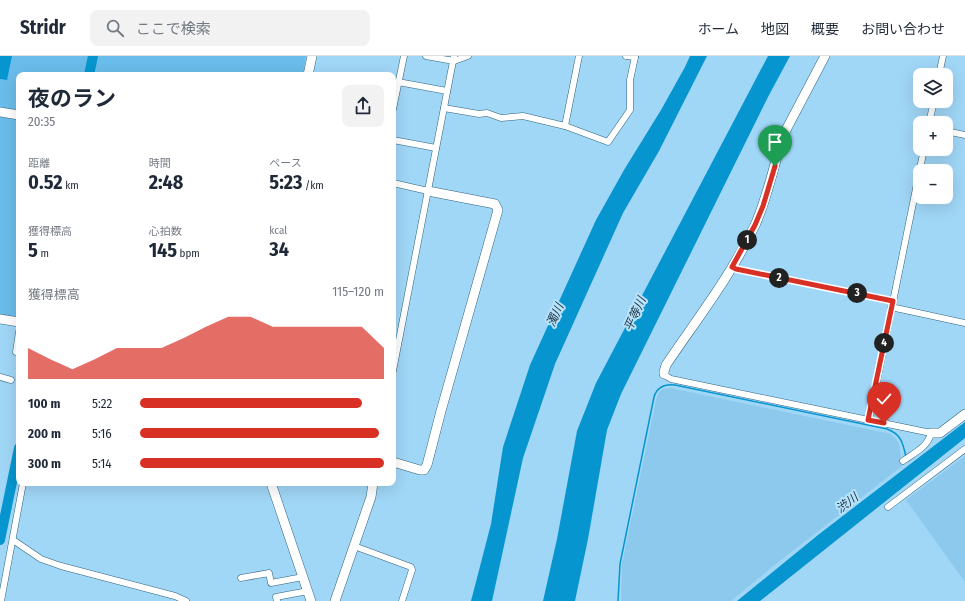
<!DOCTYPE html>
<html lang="ja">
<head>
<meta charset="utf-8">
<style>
  body { margin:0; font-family:"Fira Sans Condensed","Noto Sans JP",sans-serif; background:#f2f2f3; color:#1f2937; height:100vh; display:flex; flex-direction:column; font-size:15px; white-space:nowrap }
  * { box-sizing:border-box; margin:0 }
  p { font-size:13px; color:#747a83 }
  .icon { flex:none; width:22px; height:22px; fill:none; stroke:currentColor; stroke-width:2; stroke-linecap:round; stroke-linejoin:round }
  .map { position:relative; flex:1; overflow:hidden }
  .details { position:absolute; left:16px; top:16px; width:380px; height:414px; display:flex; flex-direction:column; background:#fff; border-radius:8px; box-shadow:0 4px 16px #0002 }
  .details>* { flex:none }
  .buttons { position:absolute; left:913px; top:12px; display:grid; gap:8px }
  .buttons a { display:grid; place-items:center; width:40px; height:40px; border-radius:8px; background:#fff; box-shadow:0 4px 16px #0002; font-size:20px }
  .pin { position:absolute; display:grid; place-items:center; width:34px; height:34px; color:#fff; margin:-41px -17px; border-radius:50% 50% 50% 0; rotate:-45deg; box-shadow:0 0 4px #0007 }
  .pin .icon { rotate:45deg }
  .km { position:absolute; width:20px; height:20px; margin:-10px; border-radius:50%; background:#222; color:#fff; font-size:11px; line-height:20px; text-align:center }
  .round { display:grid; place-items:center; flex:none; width:42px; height:42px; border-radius:8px; background:#f2f2f3 }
  .summary { display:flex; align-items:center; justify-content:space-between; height:68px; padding:0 12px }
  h1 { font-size:22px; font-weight:700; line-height:30px }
  .stats { display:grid; grid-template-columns:repeat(3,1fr); gap:6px; height:68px; padding:4px 12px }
  .stats div { display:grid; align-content:center }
  .stats b { font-size:20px; font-weight:700 }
  .stats small { font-size:11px; font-weight:400 }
  .stats p { font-size:11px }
  .chart { height:112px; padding:8px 12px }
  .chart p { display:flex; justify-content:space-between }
  .chart svg { width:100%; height:72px; margin-top:4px; fill:#d93025; opacity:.7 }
  ul { padding:0 12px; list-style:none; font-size:13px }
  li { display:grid; grid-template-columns:64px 48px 1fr; align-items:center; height:30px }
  li i { height:10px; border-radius:5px; background:#d93025 }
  header { display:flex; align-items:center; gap:24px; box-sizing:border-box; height:56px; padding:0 20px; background:#fff; border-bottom:1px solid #e0e1e3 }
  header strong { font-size:19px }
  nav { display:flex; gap:22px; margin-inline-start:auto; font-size:14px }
  .search { width:280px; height:36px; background:#f2f2f3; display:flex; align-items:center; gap:10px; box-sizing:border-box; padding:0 14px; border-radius:8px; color:#747a83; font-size:15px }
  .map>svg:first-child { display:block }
  .built { fill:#8cc9ed }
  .green { fill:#6abcea }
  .water { fill:#0695cf }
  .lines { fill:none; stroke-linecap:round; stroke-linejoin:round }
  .stream { stroke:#0695cf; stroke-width:1.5 }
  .river { stroke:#0695cf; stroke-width:10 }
  .street-casing { stroke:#30637f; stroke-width:7 }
  .secondary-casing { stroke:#30637f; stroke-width:10 }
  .street { stroke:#fff; stroke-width:6 }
  .secondary { stroke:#fff; stroke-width:9 }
  .route-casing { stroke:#fff; stroke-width:8 }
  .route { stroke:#d93025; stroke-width:5 }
  .labels { text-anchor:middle; stroke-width:4; stroke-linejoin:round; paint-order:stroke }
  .water-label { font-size:12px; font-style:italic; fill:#223a48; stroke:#b7e2fb }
</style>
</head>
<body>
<header>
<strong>Stridr</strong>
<div class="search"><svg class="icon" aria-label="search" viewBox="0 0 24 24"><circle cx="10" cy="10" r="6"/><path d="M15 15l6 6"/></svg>ここで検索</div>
<nav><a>ホーム</a><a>地図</a><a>概要</a><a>お問い合わせ</a></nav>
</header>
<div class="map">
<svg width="965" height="545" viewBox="0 0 965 545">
  <rect width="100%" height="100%" fill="#a0d6f6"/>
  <!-- built -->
  <g class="built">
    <path d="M670,332l221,46 5,5 3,5 3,22 -130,101 -41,34h-110l1,-37 34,-164 3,-8 4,-3z"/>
    <path d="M965,400v126l-59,-82z"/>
  </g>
  <!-- green -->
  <path class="green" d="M0,0h306l-3,19h-284v246l-19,-3z"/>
  <!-- water -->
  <g class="water">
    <path d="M0,0h12l-5,24 -7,-1z"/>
    <path d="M690,0h17l-48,95 -36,62 -68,151 -32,94 -31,143h-21l20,-77 12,-77 27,-82 66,-145 28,-50 37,-60 24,-43z"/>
    <path d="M768,0h22l-22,41 -147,297 -14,36 -19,109 -13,62h-32l14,-62 20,-108 19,-48z"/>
    <path d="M965,366v16l-205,163h-23l81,-66z"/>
  </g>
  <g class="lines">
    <!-- stream -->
    <path class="stream" d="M618,545l2,-37 34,-167c3,-10 11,-13 21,-12l212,44c14,5 16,14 19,28"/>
    <!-- river -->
    <g class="river">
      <path d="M89,19l4,-19"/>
      <path d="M0,484l19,-92"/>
    </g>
    <!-- street casing -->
    <g class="street-casing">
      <g id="street">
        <path d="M426,0l28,5 14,-5"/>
        <path d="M626,0l9,1v-1"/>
        <path d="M939,19l4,-19"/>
        <path d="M398,26l49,9"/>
        <path d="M444,52l35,6 8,-1 14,5 22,-2 42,10 43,16 22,-32v-30l5,-23"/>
        <path d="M393,53l11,-53"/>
        <path d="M929,67l5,-22"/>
        <path d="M565,70l14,-70"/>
        <path d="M946,75l19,4"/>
        <path d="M393,84l43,8"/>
        <path d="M393,127l35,8"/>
        <path d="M732,211l4,2 157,32"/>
        <path d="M891,251l74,16"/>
        <path d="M16,296l3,-20"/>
        <path d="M393,315l61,-315"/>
        <path d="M664,318l2,2 5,3 260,54c-3,14 -17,20 -28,28"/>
        <path d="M0,321l11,3"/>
        <path d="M869,364l55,-271"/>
        <path d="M888,451l77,-58"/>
        <path d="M13,484l28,19 20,7 114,30 11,5"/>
        <path d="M354,490l57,21 1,3 -10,31"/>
        <path d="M241,522l28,-5 2,10 32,-6"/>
        <path d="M1,545l22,-118"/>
        <path d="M277,545l-1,-4 32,-6"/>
      </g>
    </g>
    <!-- secondary casing -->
    <g class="secondary-casing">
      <g id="secondary">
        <path d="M308,19l4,-19"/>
        <path d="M0,56l19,3"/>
        <path d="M0,263l19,3"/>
        <path d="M664,318v-2l2,-7c31,-46 67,-92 90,-142 13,-30 18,-62 30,-93l39,-74"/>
        <path d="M931,377h9l25,-19"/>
        <path d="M393,406l27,8h4l3,-5 14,-54 57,-201 -3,-6 -67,-13"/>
        <path d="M271,427l40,118"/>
        <path d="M335,545l36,-104 2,-14"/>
      </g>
    </g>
    <!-- street -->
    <use href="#street" class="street"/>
    <!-- secondary -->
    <use href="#secondary" class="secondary"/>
  </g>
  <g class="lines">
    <!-- route casing -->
    <g class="route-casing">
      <path id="route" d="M775,110l-12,40 -8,19 -23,42 4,2 157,32 -25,119 16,3"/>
    </g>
    <!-- route -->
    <use href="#route" class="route"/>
  </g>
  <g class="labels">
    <!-- water labels -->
    <g class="water-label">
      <text transform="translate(635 258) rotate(-66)" y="4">平等川</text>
      <text transform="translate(555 259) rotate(-66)" y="4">濁川</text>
      <text transform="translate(847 447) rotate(-38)" y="4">渋川</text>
    </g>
  </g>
</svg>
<div class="buttons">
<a><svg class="icon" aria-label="layers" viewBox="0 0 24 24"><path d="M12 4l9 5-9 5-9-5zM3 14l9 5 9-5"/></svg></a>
<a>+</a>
<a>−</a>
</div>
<div class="pin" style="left:775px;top:110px;background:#1e9e55"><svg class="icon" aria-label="arrive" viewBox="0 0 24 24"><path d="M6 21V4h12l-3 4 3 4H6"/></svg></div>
<div class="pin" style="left:884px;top:367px;background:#d93025"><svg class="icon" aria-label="check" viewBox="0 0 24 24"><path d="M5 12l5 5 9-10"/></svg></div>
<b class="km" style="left:747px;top:184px">1</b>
<b class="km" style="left:779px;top:222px">2</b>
<b class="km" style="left:857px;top:237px">3</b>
<b class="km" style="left:884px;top:287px">4</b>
<section class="details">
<div class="summary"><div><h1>夜のラン</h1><p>20:35</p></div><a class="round"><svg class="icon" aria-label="share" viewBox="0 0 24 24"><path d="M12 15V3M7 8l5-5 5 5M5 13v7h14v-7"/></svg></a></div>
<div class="stats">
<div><p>距離</p><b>0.52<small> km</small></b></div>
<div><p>時間</p><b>2:48</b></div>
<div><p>ペース</p><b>5:23<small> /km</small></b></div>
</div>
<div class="stats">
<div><p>獲得標高</p><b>5<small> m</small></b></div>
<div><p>心拍数</p><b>145<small> bpm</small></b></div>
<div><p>kcal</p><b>34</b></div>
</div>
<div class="chart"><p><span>獲得標高</span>115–120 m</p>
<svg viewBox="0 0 160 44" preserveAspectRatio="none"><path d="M0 44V25L10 32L20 38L30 32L40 25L50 25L60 25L70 19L80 12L90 6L100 6L110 12L120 12L130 12L140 12L150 12L160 25V44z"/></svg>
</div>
<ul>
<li><b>100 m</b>5:22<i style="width:91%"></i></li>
<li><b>200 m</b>5:16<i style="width:98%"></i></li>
<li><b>300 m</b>5:14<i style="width:100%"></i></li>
</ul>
</section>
</div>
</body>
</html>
